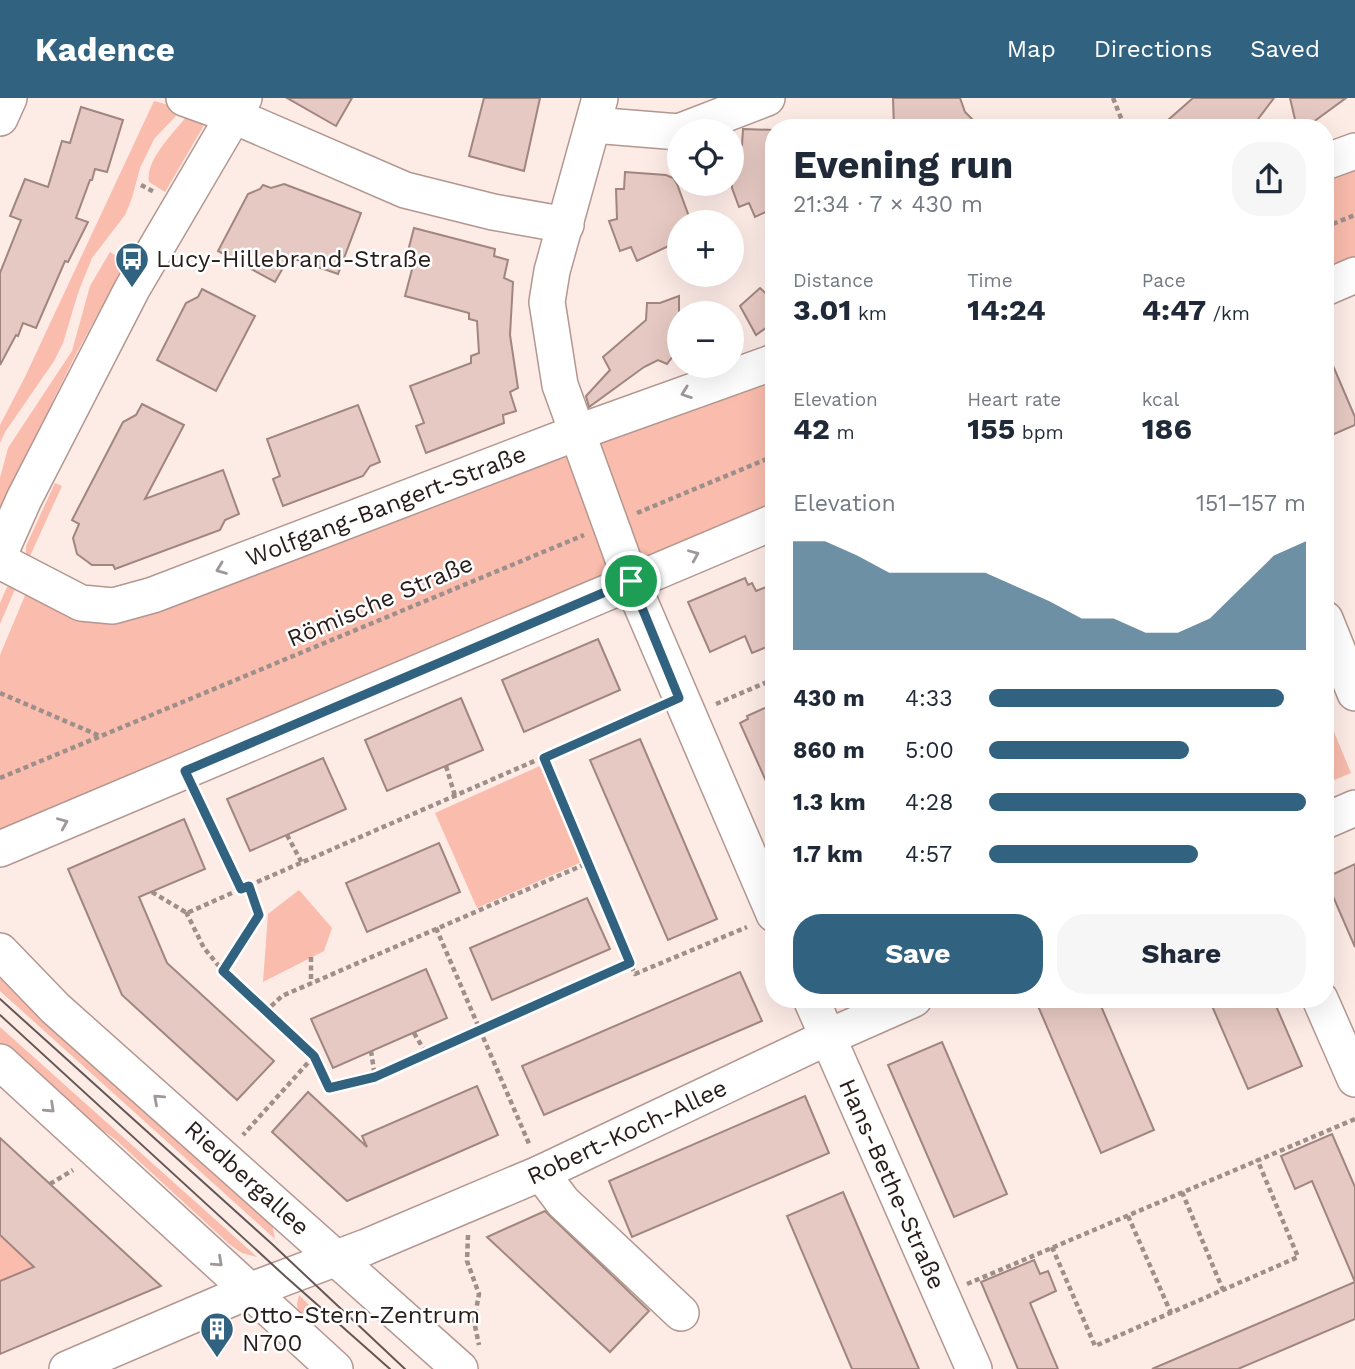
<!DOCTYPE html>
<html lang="en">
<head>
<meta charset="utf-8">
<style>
  body { margin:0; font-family:"Work Sans",sans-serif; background:#f6f6f7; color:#1f2937; height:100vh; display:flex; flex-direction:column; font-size:26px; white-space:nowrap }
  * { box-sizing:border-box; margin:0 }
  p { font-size:23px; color:#747a83 }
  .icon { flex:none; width:38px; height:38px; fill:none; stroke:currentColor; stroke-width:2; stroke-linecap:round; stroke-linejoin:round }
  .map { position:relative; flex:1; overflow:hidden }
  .sheet { position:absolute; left:765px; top:21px; width:569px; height:889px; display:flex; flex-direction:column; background:#fff; border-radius:28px; box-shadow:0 7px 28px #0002 }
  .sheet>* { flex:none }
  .buttons { position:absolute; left:667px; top:21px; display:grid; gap:14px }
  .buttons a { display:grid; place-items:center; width:77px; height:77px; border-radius:50%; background:#fff; box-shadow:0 7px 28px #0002; font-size:35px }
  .pin { position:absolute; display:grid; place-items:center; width:60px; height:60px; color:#fff; margin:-30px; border:4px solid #fff; border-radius:50%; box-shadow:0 2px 7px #0007 }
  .round { display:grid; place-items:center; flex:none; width:74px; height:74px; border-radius:28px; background:#f6f6f7 }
  .overview { display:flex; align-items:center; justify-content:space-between; height:119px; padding:0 28px }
  h1 { font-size:38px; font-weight:700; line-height:52px }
  .figures { display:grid; grid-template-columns:repeat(3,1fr); gap:10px; height:119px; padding:7px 28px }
  .figures div { display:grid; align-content:center }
  .figures b { font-size:30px; font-weight:700 }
  .figures small { font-size:19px; font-weight:400 }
  .figures p { font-size:19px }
  .chart { height:196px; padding:14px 28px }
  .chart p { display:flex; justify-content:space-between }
  .chart svg { width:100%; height:126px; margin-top:7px; fill:#316280; opacity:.7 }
  .button { display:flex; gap:14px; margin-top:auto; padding:14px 28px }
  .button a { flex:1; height:80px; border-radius:28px; background:#316280; color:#fff; font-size:28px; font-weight:700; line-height:80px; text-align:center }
  .button a+a { background:#f6f6f7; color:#1f2937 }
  ul { padding:0 28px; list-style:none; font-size:23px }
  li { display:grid; grid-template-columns:112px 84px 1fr; align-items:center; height:52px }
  li i { height:18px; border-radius:9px; background:#316280 }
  header { display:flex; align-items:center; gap:42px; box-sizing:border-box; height:98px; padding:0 35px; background:#316280; color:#fff }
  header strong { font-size:33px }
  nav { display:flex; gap:38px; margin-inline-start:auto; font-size:24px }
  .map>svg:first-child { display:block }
  .green { fill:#f9bcad }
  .building { fill:#e6c9c2; stroke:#a0867f; stroke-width:2 }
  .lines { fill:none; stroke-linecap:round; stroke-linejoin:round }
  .minor-casing { stroke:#b39790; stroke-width:38 }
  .path { stroke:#9e8f8b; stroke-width:4.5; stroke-dasharray:5 3.5; stroke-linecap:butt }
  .minor { stroke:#fff; stroke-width:35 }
  .tram { stroke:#635654; stroke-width:2 }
  .oneway { stroke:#9e9998 }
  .route-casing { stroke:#fff; stroke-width:14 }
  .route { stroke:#316280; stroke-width:9 }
  .labels { text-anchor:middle; stroke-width:5; stroke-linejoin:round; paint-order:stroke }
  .poi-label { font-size:24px; fill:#281d1b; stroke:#fff; text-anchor:start }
  .street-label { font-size:24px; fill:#281d1b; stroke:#fff }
</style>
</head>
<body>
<header>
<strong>Kadence</strong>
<nav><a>Map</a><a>Directions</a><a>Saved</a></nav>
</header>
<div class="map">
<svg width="1355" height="1271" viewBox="0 0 1355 1271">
  <rect width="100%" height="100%" fill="#fdebe6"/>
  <!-- green -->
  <g class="green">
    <path d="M154,3l22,6v9l-22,23 -14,29 -8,30 -7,17 -33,43 -14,35 -15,50 -9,18 -49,71 -5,11v-18l25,-48z"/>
    <path d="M191,13l11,9 1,7 -38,65 -16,-10c-4,-24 29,-53 42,-71z"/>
    <path d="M1355,65v105l-30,13v-107z"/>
    <path d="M110,154l16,10 -51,94 -75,153v-31l8,-30 64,-97 18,-65z"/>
    <path d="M773,281v130l-773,329v-183l26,-62 133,15z"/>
    <path d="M55,385l7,3 -33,72 -3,-2v-10z"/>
    <path d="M11,488l4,3 -15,35v-21l7,-16z"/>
    <path d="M1325,612l26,63 -26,11z"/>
    <path d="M542,667l42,96 -107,47 -42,-95z"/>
    <path d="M299,792l33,38 -8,23 -61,31 5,-68z"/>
    <path d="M0,877l272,249 3,15 -275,-248z"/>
    <path d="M0,929l257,230 -15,-4 -13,-9 -114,-105 -51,-35 -64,-56z"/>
    <path d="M0,1137l34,32 -34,14z"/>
    <path d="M299,1197l18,18 -10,5 10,11 -18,-9 -2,-16z"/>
  </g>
  <!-- building -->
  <g class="building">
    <path d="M287,0h65l-16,28z"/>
    <path d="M484,0h56l-16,73 -55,-15z"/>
    <path d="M893,0h67l5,14 16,16h-87z"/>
    <path d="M1193,0h81l-19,25 -7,5h-89z"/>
    <path d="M1290,0h56l-41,30h-8z"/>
    <path d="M81,9l42,13 -16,52 -12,-3 -3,11h-2l-14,38 12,4 -20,40 -3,-1 -29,67 -13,-5 -5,13 -2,-1 -16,30v-92l21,-53 -11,-4 15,-37 23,8 14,-46 8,2z"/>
    <path d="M743,31l31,1v78l-19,9 -6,-14 -10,4 -7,-19v-12l3,-1 -1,-30h8z"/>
    <path d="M625,74l41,3 7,3 4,6 14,38h-12v19l-42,20 -6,-14 -11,4 -11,-30 8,-2 -1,-30h8z"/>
    <path d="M284,86l77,29 -23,61 -49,-17 -14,25 -57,-31 30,-57 12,-5 3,-4 8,3z"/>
    <path d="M414,130l81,21 -1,7 14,4 -4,18 9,4 -3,53 8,53 -8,4 6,19 -13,4 1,8 -78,30 -10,-27 8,-3 -14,-37 61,-23v-7l8,-3 -2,-32 -8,-2v-6l-64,-17 10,-38 -8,-3z"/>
    <path d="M760,190l14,13v21l-18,13 -16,-29z"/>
    <path d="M202,191l53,27 -39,75 -59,-31 29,-57 12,-6z"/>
    <path d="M679,198v52l-12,16 -9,-4 -14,7 -55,40 -3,-11 24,-26 -7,-13 43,-37 1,-17h13z"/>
    <path d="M1325,249l30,70v8l-30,13z"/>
    <path d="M142,306l42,21 -39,74 78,-29 16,44 -14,6 -5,10 -105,39 -2,-4h-21l-15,-11 -4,-16 6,-14 -7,-4 51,-98 13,-7z"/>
    <path d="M358,307l22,57 -10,4 -7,10 -80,30 -10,-27 7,-3 -13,-37z"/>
    <path d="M745,480l3,7 4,-2 4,8 18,-7v60l-22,9 -7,-17 -35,16 -22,-50z"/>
    <path d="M598,541l22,51 -96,42 -22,-52z"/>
    <path d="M461,600l22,52 -96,41 -22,-51z"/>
    <path d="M767,609l7,12v80l-34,-76 8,-4 -1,-3z"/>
    <path d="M640,641l77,180 -49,21 -78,-180z"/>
    <path d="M323,660l23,51 -96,42 -23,-52z"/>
    <path d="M184,721l21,50 -66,28 28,66 107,98 -37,39 -115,-105 -54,-126z"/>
    <path d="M439,745l21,49 -93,40 -21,-49z"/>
    <path d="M1355,766v83l-30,-69z"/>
    <path d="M587,800l23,51 -118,51 -22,-52z"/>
    <path d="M426,871l21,49 -114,50 -22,-49z"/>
    <path d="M740,874l22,49 -218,94 -22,-49z"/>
    <path d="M1035,901h63l56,131 -53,23z"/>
    <path d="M1209,901h64l29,67 -54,23z"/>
    <path d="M942,944l65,152 -53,23 -66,-152z"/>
    <path d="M477,988l21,49 -151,66 -75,-69 36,-40 59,55 -5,-11z"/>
    <path d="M805,998l24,57 -197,84 -23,-56z"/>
    <path d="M1332,1036l23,53v132l-117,50h-86l203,-87 -43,-101 -17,8 -14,-33z"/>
    <path d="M0,1040l50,46 111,102 -161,68v-73l34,-14 -34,-32z"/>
    <path d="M843,1094l30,70 46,107h-67l-65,-153z"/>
    <path d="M545,1113l104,100 -39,41 -123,-115z"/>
    <path d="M1034,1162l6,14 8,-3 8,20 -26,12 28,66h-40l-37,-87z"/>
  </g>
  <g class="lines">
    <!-- minor casing -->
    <g class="minor-casing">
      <g id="minor">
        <path d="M184,0l50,18 171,74 88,22 73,13"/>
        <path d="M600,0l-48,173 -5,31 13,83 71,196 143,333"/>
        <path d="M0,20l9,-20"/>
        <path d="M593,27l86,7"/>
        <path d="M681,33l86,-33"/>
        <path d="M1325,64l30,-11"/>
        <path d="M1325,190l30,-13"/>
        <path d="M0,455l24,-54 108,-210 112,-191"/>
        <path d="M0,463l81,42 32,3 40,-11 423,-162 198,-71"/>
        <path d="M1325,521l30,74"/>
        <path d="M1325,723l30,-13"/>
        <path d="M0,751l774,-327"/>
        <path d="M0,853l55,57 405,361"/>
        <path d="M811,901l163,370"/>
        <path d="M1320,901l35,80"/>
        <path d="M0,964l335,307"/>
        <path d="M541,1075l22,29 118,111"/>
        <path d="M67,1271l182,-78 117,-44 175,-74 287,-136 86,-38"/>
      </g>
    </g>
    <!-- path -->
    <g class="path">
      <path d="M1113,0l12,30"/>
      <path d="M141,87l15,8"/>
      <path d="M1325,129l30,-12"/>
      <path d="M637,415l137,-57"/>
      <path d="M0,595l100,43"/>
      <path d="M716,606l58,-25"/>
      <path d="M544,660l86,205"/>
      <path d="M446,668l9,30"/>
      <path d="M0,680l584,-243"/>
      <path d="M198,699l43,92 415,-181"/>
      <path d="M287,737l15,28"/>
      <path d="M152,794l35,21 54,-24"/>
      <path d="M186,814l18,36 19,23 91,85 -71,79"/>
      <path d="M259,817l8,3"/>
      <path d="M436,830l94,218"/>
      <path d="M311,859v26"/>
      <path d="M223,873l36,-56 -10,-29"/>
      <path d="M265,914l17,-16 306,-133"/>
      <path d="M414,935l12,20"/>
      <path d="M371,953l4,26"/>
      <path d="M314,958l15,32 46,-11 255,-114 5,11 112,-47"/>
      <path d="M50,1086l23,-14"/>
      <path d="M1182,1094l41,98"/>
      <path d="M1128,1118l43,97"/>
      <path d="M468,1137l-1,26 12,33 -5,27 5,24"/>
      <path d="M1052,1149l43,99 203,-89 -41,-98"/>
      <path d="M967,1186l388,-165"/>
    </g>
    <!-- minor -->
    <use href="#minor" class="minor"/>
    <!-- tram -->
    <g class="tram">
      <path d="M0,901l272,245 133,125"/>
      <path d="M0,917l286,262 104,92"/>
    </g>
  </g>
  <!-- one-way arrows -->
  <defs><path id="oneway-chevron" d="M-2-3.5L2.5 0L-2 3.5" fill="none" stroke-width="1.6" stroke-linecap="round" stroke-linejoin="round" transform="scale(1.75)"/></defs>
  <g class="oneway">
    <use href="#oneway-chevron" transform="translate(686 295) rotate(160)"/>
    <use href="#oneway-chevron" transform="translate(694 457) rotate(-23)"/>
    <use href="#oneway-chevron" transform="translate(221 471) rotate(159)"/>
    <use href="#oneway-chevron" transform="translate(63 725) rotate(-23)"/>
    <use href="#oneway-chevron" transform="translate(158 1001) rotate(-138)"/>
    <use href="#oneway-chevron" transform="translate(50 1010) rotate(43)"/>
    <use href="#oneway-chevron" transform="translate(218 1164) rotate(42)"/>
  </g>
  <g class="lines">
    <!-- route casing -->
    <g class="route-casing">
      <path id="route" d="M631,483l48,117 -135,60 86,205 -255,114 -46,11 -15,-32 -91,-85 36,-56 -10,-29 -8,3 -56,-118z"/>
    </g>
    <!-- route -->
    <use href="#route" class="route"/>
  </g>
  <!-- icons -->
  <defs>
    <g id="bus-pin" transform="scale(1.75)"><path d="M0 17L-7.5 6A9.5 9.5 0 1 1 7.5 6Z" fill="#316280" stroke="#fff"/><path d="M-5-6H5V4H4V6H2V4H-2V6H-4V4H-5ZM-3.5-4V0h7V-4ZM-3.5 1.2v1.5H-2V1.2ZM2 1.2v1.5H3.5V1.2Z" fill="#fff"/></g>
    <g id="building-pin" transform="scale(1.75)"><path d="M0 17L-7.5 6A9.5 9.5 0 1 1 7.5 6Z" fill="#316280" stroke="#fff"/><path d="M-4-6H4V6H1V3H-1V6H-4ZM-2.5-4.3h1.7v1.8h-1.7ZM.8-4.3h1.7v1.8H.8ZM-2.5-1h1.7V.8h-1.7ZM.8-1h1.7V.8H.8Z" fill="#fff"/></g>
  </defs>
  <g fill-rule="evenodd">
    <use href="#bus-pin" x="132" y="161"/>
    <use href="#building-pin" x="217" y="1231"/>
  </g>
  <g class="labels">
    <!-- poi labels -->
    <g class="poi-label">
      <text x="156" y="169">Lucy-Hillebrand-Straße</text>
      <text x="242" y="1225">Otto-Stern-Zentrum<tspan x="242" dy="28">N700</tspan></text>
    </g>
    <!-- street labels -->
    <g class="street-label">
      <text transform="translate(386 408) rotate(-21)" y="8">Wolfgang-Bangert-Straße</text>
      <text transform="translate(380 503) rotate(-23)" y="8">Römische Straße</text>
      <text transform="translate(627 1034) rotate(-25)" y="8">Robert-Koch-Allee</text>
      <text transform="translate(247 1080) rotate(42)" y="8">Riedbergallee</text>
      <text transform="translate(892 1086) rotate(66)" y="8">Hans-Bethe-Straße</text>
    </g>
  </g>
</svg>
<div class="buttons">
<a><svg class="icon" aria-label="locate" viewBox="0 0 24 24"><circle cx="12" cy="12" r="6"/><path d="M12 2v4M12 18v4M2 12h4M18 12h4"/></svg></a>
<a>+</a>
<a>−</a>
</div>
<div class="pin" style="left:631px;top:483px;background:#1e9e55"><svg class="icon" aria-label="arrive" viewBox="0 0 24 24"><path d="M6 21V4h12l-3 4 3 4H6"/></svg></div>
<section class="sheet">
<div class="overview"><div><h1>Evening run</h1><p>21:34 · 7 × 430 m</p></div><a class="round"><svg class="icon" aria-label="share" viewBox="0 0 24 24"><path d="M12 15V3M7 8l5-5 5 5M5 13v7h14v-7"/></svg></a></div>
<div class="figures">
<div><p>Distance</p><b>3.01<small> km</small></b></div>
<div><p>Time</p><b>14:24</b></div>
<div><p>Pace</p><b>4:47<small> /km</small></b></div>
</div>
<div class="figures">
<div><p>Elevation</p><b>42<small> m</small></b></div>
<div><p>Heart rate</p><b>155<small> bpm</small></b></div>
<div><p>kcal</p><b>186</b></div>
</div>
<div class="chart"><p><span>Elevation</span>151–157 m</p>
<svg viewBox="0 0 160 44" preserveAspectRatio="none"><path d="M0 44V6L10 6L20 11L30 17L40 17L50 17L60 17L70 22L80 27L90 33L100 33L110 38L120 38L130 33L140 22L150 11L160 6V44z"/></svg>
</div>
<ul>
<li><b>430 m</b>4:33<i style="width:93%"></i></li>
<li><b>860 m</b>5:00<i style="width:63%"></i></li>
<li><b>1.3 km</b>4:28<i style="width:100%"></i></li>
<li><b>1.7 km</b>4:57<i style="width:66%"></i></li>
</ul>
<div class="button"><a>Save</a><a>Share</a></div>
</section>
</div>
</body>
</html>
